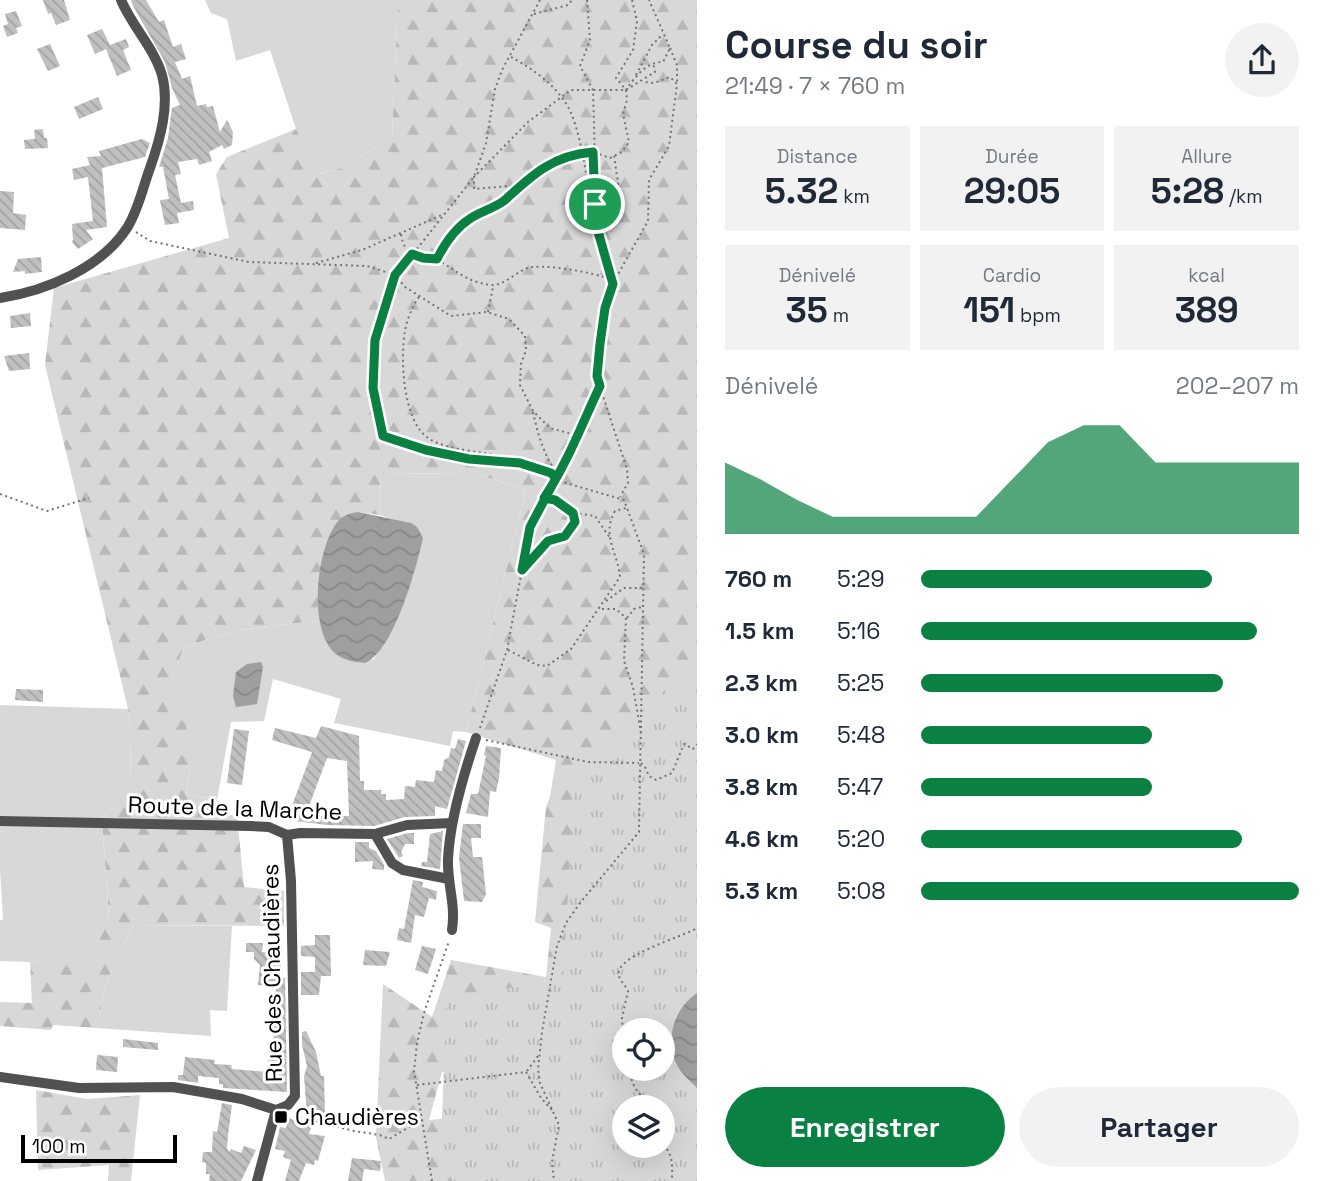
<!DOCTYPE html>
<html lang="fr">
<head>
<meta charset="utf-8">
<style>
  body { margin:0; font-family:"Space Grotesk",sans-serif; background:#f2f2f3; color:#1f2937; height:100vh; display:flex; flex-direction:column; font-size:26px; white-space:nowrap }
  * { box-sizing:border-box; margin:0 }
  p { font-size:23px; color:#747a83 }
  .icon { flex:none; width:38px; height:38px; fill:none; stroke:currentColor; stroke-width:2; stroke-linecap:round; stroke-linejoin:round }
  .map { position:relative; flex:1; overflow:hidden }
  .sheet { display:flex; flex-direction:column; background:#fff; width:630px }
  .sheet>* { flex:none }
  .buttons { position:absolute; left:612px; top:1018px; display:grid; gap:14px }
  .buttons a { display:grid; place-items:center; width:63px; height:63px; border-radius:50%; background:#fff; box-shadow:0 7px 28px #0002; font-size:35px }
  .scale { position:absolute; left:21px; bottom:18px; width:156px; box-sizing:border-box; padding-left:7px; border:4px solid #000; border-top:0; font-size:19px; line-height:24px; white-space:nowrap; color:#000; -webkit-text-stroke:5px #fff; paint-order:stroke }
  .pin { position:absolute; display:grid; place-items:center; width:60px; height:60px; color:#fff; margin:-30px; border:4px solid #fff; border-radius:50%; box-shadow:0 2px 7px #0007 }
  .round { display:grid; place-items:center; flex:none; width:74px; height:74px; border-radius:37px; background:#f2f2f3 }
  .overview { display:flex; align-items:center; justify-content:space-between; height:119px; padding:0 28px }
  h1 { font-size:38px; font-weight:800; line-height:52px }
  .metrics { display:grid; grid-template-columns:repeat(3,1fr); gap:10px; height:119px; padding:7px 28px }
  .metrics div { display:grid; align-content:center; border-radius:0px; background:#f2f2f3; text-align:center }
  .metrics b { font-size:35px; font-weight:800 }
  .metrics small { font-size:19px; font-weight:400 }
  .metrics p { font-size:19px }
  .chart { height:196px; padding:14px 28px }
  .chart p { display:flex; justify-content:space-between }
  .chart svg { width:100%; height:126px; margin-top:7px; fill:#0b8043; opacity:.7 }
  .cta { display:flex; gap:14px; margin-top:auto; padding:14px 28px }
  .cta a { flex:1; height:80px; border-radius:42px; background:#0b8043; color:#fff; font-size:28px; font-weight:800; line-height:80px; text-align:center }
  .cta a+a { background:#f2f2f3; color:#1f2937 }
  ul { padding:0 28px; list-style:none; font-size:23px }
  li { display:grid; grid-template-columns:112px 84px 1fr; align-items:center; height:52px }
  li i { height:18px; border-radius:9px; background:#0b8043 }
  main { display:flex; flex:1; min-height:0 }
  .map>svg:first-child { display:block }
  .grass { fill:#d8d8d8 }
  .forest { fill:url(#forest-firs) }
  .park { fill:url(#park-tufts); fill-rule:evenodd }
  .water { fill:url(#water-waves) }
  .building { fill:url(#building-back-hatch); fill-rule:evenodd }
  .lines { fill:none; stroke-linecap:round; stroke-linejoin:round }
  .path { stroke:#737373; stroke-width:2; stroke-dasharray:2 3.5; stroke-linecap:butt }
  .minor { stroke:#515151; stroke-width:10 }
  .route-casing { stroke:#fff; stroke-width:14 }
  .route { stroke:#0b8043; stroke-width:9 }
  .poi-dot { fill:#000; stroke:#fff; stroke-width:2.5 }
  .labels { text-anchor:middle; stroke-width:6; stroke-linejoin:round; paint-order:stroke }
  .street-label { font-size:23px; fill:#000; stroke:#fff }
  .poi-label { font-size:23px; fill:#000; stroke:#fff; text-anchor:start }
</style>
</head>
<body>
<main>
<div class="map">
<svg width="697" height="1181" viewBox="0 0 697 1181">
  <defs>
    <pattern id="forest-firs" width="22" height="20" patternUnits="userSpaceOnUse" patternTransform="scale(1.75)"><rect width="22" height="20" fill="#d8d8d8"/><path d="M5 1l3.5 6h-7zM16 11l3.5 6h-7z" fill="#b8b8b8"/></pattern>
    <pattern id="park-tufts" width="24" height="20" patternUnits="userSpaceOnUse" patternTransform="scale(1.75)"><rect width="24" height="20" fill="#d8d8d8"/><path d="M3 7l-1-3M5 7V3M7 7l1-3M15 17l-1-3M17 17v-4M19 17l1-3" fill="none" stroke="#b8b8b8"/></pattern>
    <pattern id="water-waves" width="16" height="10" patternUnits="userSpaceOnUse" patternTransform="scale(1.75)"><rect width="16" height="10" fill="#9f9f9f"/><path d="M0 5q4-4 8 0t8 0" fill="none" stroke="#878787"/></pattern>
    <pattern id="building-back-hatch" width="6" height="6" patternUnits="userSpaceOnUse" patternTransform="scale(1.75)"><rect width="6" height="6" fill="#c0c0c0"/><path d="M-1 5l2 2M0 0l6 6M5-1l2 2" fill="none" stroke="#a3a3a3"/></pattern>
  </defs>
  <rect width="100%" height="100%" fill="#fff"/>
  <!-- grass -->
  <g class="grass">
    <path d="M205,0h193l-6,138 -51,30 -23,6 -22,-45 -26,-79 -34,11 -9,-42 -16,-6z"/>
    <path d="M474,473l52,17 -60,242 -13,-1 -3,15 -116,-23 7,-24 -68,-20 -9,42 -33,1 -14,78 -31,-5 4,-28 -21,-79 14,-39c42,-20 91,-24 137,-28l7,23 46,16 15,-23 29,-110 -38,-12 2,-41z"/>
    <path d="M0,705l128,4 3,24 -1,49 -28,38 7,98 -18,40 -61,4 -30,-1v-41h3l-3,-51z"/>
    <path d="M133,925l99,1 -5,85 -17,-1 1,26 -114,-8 9,-45z"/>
  </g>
  <!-- forest -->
  <g class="forest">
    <path d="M398,0h299v836l-72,195v115l7,27 -108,-106 -82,5 -13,48 99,-10 20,71h-163l-9,-44 7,-153 49,33 19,-57 95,17 5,-49 -16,-6 11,-115 4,-10 6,-37 -90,-28 60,-242 -52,-17 -93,1 -2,41 -21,-3 -40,89 2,20c-46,4 -95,8 -137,28l-14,39 16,23 5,56 -4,28 31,5 -3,16 23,-1 7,72 40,4v35l-151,-1 -27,58 -9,45 -44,-3 -2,5 -51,-4v-24l32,1 -2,-41 61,-5 18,-39 -7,-98 28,-38 1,-49 -3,-24 -83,-344 9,-77 175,-50 -13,-64 11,-17 69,-28 23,45 22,-6 51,-30z"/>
    <path d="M36,1090l51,9 53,-4 -9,86h-23l1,-16 -71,5z"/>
  </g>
  <!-- park -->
  <path class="park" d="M697,672v509h-245l-11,-41 6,-143 116,-17 12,-208 90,-82zM625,1031h38v38h-38zM625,1108h38v38h-38z"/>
  <!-- water -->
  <g class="water">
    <path d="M358,512l53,11 6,4 6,11c-7,31 -29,113 -58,125 -8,-1 -19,-2 -26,-7 -33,-20 -23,-111 0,-136 5,-5 12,-7 19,-8z"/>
    <path d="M261,662l2,5 -6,37 -21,3 -3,-11 3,-24 11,-8z"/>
    <path d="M697,993v95c-6,-7 -14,-12 -19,-21 -14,-25 -5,-58 19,-74z"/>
  </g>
  <!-- building -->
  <g class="building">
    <path d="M43,0h21l6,20 -14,5 -5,-12 -3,1z"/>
    <path d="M131,0h15l13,22 5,-2 9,27 8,-3 5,15 -11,3 7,17 8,-3 7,30 9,-2 1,3 6,-1 7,26 7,-12 6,12 -1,13 -8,4 -2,-4 -13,7 3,9 -13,4 -2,-6 -19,3 3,12 -6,1 6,28 12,-2 1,9 -17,3 2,10 -14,2 -5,-25 9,-1 -6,-32h-4l9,-29 4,-30 8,-3 -8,-17 -7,-26 -32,-56z"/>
    <path d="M16,11l6,15 -6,2 2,5 -11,4 -4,-11 5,-2 -3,-10z"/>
    <path d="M102,29l8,16 16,-6 3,8 -6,3 8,20 -14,6 -11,-27 -11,5 -8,-19z"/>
    <path d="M50,44l10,22 -12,5 -11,-22z"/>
    <path d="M98,97l5,12 -24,10 -5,-12z"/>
    <path d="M43,129l1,9h3l1,10 -23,1 -1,-9 11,-1 -1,-9z"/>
    <path d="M142,139l8,4 -5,14 -43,11 5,59 -21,3 7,9 -15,10 -6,-7 1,-2 -1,-16 21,-3 -5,-44 -14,3 -2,-11 18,-4 -3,-8 14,-1 -2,-5z"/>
    <path d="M0,191l14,1 -1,21 13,2 -1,15 -25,-2z"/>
    <path d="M41,257l1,15 -17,2v-3l-12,1 5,-13z"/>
    <path d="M30,313l1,13 -20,2 -1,-12z"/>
    <path d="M29,353l1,16 -21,2 -5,-15z"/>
    <path d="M16,689l27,1v12l-28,-2z"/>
    <path d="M321,726l38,10 1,45h4v9h17v4h5v6l18,-1 1,-13 10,1 1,-7 18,2 2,-12 6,1 2,-11 5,-3 2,-9 4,1 3,-10 8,2 -19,68 -12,-3v10l-30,1 -31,9 -47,-1 -40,-5 -22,-6v-9l25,6 22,-59 -40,-12 3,-12 41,10zM327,758l20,3 2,55h-16v2l-27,-4z"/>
    <path d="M234,729l15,2 -7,54 -15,-2z"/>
    <path d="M486,746l15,2 -2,30 -3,14 -6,-1 -2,26 -22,-4 5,-19h7l8,-38 -2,-1z"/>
    <path d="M463,824h18v14h-10l2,19h9l4,37 -4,8 -18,-1 -5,-44z"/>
    <path d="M443,831l-3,38 -19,-3 1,-4h5l3,-28z"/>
    <path d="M408,833h6v11h-9l-4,8 2,4 -4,2 -12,-19z"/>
    <path d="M355,842h14v6l7,3 8,14v5l-12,-1 1,-8 -18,1z"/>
    <path d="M413,880l10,2 -1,5 15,4 -1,9 -7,-2 -5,19 -9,-2 -4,28 -14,-3 2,-12 5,1z"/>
    <path d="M315,935h15l1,41h-10l-2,19h-18v-23h14v-15l-14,-1v-10l14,-1z"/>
    <path d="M246,943h17l-1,9 19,1v25h4l2,114 -64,-4v-4h-4v-6l-21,-2v7l-20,-3v-5h5l2,-18 30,3 -1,4 17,1 1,4 36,3v-15l6,1 -1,-47 -4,-1v-8h7v-16l-18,-1 2,-20 -6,-6v-7h-8z"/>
    <path d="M422,946l14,3 -8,25 -13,-4z"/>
    <path d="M365,950l25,2 -4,14 -23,-1z"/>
    <path d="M306,1031l10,21 5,24h3l1,38 -18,1 -3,-39 3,-10 -5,-21v-13z"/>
    <path d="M123,1039l35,4v7l-35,-3z"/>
    <path d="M97,1055l21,2 -1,15 -21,-2z"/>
    <path d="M222,1103l10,2 -4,30 -1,13 2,4 2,-3 10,4 3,-7 12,4 -15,31h-32l1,-7h-4v-11l-4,-1 1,-10h9l1,-21 4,1z"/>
    <path d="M289,1118l22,9 -2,7 16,2 -7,25 -3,-1 -1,5 -8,-2 -7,18h-14l6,-21 -8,-3 2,-6 -10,-2 5,-22 6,1z"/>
    <path d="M352,1158l29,3 -1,10 -16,-2 -2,12h-14z"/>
  </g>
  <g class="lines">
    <!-- path -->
    <g class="path">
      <path d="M540,0l-38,70 -7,19 -9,54 -12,34 -81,102 -18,61 -1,11 -1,37 10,48 43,14 43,9 51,4 31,10 15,10 58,17 20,54 -5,278 -59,71 -14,20 -9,23 -15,86 -4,37 2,14 19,42 -7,37 2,19"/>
      <path d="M632,0l5,21 -4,29 -17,28 10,12c9,-13 20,-28 37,-28l7,-14 -21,-48"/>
      <path d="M534,14l34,-9 4,-5"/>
      <path d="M670,48l7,17v18"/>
      <path d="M511,57c20,11 41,25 54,45 17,24 22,87 30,118"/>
      <path d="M636,75l16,-30 11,-11"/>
      <path d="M626,90l1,10 -4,14 6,28 -7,10 -12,6 -17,-6 -12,1 -29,8 -31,24 -47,4v-12l54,-55 43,-32h55l29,-18 -2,-10"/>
      <path d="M597,227l8,-25 14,-13 -5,-33"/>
      <path d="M136,232l14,9 99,21 118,4 28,9 10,12 46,29 36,-4 22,7 16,17 1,14 -5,14 -1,21 13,26 17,17 25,7"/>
      <path d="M401,234c4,26 18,19 36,25 4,2 10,7 14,9 12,9 24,15 40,17 12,1 23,-11 34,-16 15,-7 69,4 86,10"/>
      <path d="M438,258c14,-30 29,-36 56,-52 10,-5 17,-14 27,-20"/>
      <path d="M316,263l46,-13 82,-36"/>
      <path d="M613,283l35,-62 1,-41 20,-34 8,-62 -7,-7 -16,6 -10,-1"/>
      <path d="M419,297c-7,10 -12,22 -14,34 -5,28 -2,90 23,107 23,15 62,12 88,23"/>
      <path d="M488,312l5,-25"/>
      <path d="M600,387l27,82 1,14 -8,14"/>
      <path d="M533,412c5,23 11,44 25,63"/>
      <path d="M0,494l47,17 42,-13"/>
      <path d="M574,513l21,3 15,22"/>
      <path d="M523,568l25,-27 17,-5 10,-14 -2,-9 -18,-13 -10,-2"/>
      <path d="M606,601l18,-13h18"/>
      <path d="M602,609h14l10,9 -2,43 9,26 8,46"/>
      <path d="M627,618l7,-9 8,-2"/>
      <path d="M508,650l29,15 10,1 24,-17 49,-72c-2,-24 -19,-42 -5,-66l11,-3"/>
      <path d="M480,728l27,-78 23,-123 32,-59 38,-82 -3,-10 3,-32 5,-36 8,-24 -16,-56 -4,-138 -13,-24 10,-26 -3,-40"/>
      <path d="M486,740l102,22 51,1"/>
      <path d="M641,763l4,4 4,9 7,4 16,-7 12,-29 9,5 4,-5"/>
      <path d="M625,1063l-3,-45 6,-27c-2,-5 -8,-10 -9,-15 -6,-20 64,-39 78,-48"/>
      <path d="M627,1069l8,19 16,20"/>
      <path d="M527,1071l11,-15"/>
      <path d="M526,1072l15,26 11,12"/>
      <path d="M417,1085l109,-13"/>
      <path d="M294,1116l60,15 26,4 9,4 31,-18"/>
      <path d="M663,1145c11,10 9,22 9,36"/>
      <path d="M432,1181l-18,-110 3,-28 7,-30 25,-72"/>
    </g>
    <!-- minor -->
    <g class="minor">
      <path d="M0,298c46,-7 101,-30 127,-70 11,-17 16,-41 23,-60 10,-28 20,-63 12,-93 -8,-27 -30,-49 -41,-75"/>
      <path d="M0,821l250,5 19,1 18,8 13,-2 75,1 32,-9 45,-2"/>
      <path d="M375,834l17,29 11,7 46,9"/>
      <path d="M452,930c4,-26 -5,-46 -4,-71 2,-40 15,-83 28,-121"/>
      <path d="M0,1077l79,11 94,-1 69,12 34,11"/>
      <path d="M276,1110l12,-5 7,-9 -4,-215 -4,-46"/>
      <path d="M257,1181l19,-71"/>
    </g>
  </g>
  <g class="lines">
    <!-- route casing -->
    <g class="route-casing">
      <path id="route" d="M595,204l-2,-52c-39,3 -60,22 -88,48 -10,8 -23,11 -34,18 -16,10 -26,25 -34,41l-14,-1 -11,-4 -17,21 -20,65 -2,48 10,48 43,14 43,9 51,4 31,10 5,5 -26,49 -8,43 26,-29 17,-5 10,-14 -2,-9 -18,-13 -11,-2c23,-34 38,-74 56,-112l-3,-10 3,-32 5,-36 8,-24 -16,-56 -2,-24"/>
    </g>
    <!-- route -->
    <use href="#route" class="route"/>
  </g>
  <!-- markers -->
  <rect class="poi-dot" x="274" y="1110" width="14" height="14" rx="3.5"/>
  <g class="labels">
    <!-- street labels -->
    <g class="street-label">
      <text transform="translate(235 808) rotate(2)" y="8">Route de la Marche</text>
      <text transform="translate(272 973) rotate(-91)" y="8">Rue des Chaudières</text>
    </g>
    <!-- poi labels -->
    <g class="poi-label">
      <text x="295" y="1125">Chaudières</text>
    </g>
  </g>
</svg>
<div class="buttons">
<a><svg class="icon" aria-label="locate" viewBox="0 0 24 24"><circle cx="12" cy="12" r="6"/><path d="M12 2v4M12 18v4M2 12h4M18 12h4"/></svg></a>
<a><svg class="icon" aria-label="layers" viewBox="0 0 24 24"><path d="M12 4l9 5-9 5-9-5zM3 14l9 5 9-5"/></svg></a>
</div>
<div class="scale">100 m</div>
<div class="pin" style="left:595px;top:204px;background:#1e9e55"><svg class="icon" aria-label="arrive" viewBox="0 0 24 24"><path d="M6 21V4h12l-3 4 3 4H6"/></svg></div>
</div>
<section class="sheet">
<div class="overview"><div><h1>Course du soir</h1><p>21:49 · 7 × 760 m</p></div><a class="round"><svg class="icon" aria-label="share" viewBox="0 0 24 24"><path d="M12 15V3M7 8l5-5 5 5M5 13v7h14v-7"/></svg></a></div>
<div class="metrics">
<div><p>Distance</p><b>5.32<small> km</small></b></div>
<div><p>Durée</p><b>29:05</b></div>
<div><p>Allure</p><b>5:28<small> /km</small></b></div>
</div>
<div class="metrics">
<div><p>Dénivelé</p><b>35<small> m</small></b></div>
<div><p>Cardio</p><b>151<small> bpm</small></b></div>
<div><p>kcal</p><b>389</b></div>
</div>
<div class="chart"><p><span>Dénivelé</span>202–207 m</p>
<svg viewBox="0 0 160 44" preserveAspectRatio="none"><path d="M0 44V19L10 25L20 32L30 38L40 38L50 38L60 38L70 38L80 25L90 12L100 6L110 6L120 19L130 19L140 19L150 19L160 19V44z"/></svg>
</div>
<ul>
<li><b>760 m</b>5:29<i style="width:77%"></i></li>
<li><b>1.5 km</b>5:16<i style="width:89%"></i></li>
<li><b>2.3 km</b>5:25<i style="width:80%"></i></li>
<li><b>3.0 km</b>5:48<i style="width:61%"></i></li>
<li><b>3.8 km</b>5:47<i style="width:61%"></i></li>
<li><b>4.6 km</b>5:20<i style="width:85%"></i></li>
<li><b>5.3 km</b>5:08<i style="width:100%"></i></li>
</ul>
<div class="cta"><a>Enregistrer</a><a>Partager</a></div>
</section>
</main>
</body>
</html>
